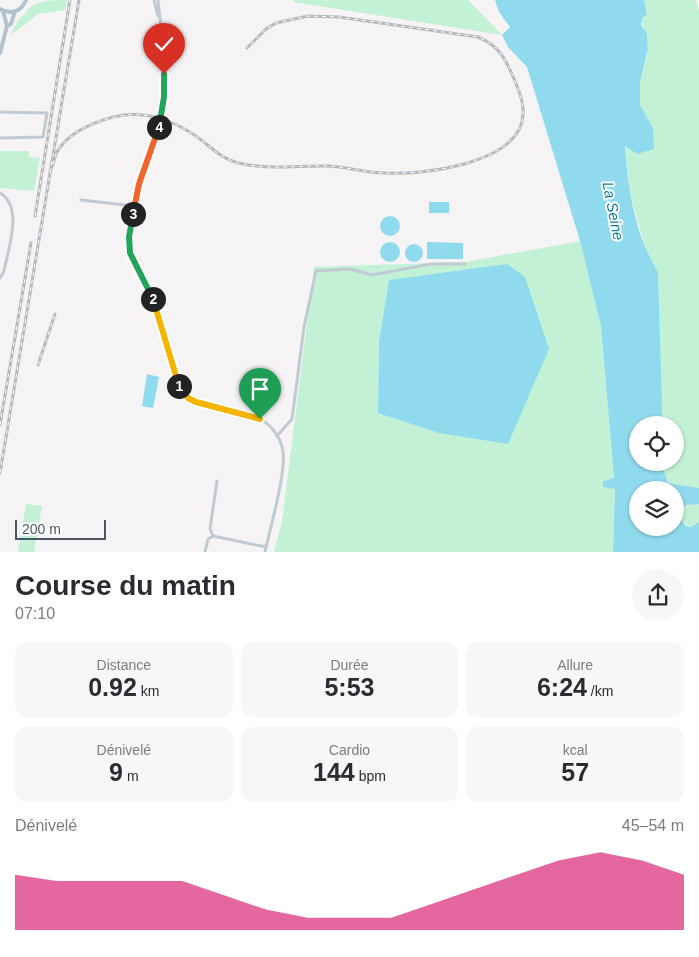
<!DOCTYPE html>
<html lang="fr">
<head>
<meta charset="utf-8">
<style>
  body { margin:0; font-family:Arial,sans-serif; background:#f7f7f7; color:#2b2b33; height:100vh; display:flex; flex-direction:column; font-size:19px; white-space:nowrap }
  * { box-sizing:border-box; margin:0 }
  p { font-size:16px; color:#7c7c81 }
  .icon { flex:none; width:28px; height:28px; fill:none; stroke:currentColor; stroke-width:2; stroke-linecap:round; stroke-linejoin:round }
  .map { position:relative; height:552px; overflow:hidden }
  .drawer { display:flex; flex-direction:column; background:#fff; flex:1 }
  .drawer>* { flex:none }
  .tools { position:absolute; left:629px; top:416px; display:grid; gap:10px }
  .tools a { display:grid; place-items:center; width:55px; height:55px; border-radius:50%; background:#fff; box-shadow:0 1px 4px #0004; font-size:25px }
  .scale { position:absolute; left:15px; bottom:12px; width:91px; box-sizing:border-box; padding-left:5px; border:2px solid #4a5661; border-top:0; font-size:14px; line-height:18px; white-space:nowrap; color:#4a5661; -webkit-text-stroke:4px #fff; paint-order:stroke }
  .pin { position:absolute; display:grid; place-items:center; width:42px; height:42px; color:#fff; margin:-51px -21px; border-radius:50% 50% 50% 0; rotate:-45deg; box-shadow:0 0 5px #0007 }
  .pin .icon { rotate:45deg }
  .km { position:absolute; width:25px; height:25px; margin:-12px; border-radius:50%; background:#222; color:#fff; font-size:14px; line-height:25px; text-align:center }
  .round { display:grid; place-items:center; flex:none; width:52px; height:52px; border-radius:26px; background:#f7f7f7 }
  .overview { display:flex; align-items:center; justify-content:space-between; height:85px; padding:0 15px }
  h1 { font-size:28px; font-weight:600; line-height:38px }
  .stats { display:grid; grid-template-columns:repeat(3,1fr); gap:8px; height:85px; padding:5px 15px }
  .stats div { display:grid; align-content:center; border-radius:12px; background:#f7f7f7; text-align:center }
  .stats b { font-size:25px; font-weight:600 }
  .stats small { font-size:14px; font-weight:400 }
  .stats p { font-size:14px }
  .chart { height:140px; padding:10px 15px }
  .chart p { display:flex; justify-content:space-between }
  .chart svg { width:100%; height:90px; margin-top:5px; fill:#db2777; opacity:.7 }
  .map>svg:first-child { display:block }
  .green { fill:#c3f1d5; fill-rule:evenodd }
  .water { fill:#90daee; fill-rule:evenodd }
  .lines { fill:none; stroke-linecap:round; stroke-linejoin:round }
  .minor { stroke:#c1cad2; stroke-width:3 }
  .major { stroke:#b3c2d1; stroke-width:4 }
  .rail-casing { stroke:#b5b8bd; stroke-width:3 }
  .rail { stroke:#fff; stroke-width:1; stroke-dasharray:4; stroke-linecap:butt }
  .split-1-casing { stroke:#fff; stroke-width:10 }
  .split-2-casing { stroke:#fff; stroke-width:10 }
  .split-3-casing { stroke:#fff; stroke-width:10 }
  .split-4-casing { stroke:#fff; stroke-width:10 }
  .split-5-casing { stroke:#fff; stroke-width:10 }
  .split-1 { stroke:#f5b400; stroke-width:6 }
  .split-2 { stroke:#f5b400; stroke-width:6 }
  .split-3 { stroke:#22a559; stroke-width:6 }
  .split-4 { stroke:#f0652b; stroke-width:6 }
  .split-5 { stroke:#22a559; stroke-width:6 }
  .labels { text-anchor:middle; stroke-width:4; stroke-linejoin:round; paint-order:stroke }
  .water-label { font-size:15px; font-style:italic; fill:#0c7c9b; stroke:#fff }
</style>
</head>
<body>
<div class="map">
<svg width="699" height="552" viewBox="0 0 699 552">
  <rect width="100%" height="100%" fill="#f5f3f3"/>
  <!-- green -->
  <g class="green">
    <path d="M67,0l-2,10 -27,4 -28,22 9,-18c7,-2 7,-7 11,-11 10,-7 26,-7 37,-7z"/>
    <path d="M294,0h174l34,35 -209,-33z"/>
    <path d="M644,0h52l3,11v477l-31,-5 -7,-20 14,-1v-37h-14l-3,-153 -10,-16 -21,-72 -2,-38 12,8 16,-26c-4,-7 -11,-16 -13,-23 -5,-21 7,-38 8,-58 1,-11 -7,-19 -6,-29l5,-4z"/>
    <path d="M0,151h29v6l11,1 -6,33 -34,-3z"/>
    <path d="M580,241l21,85 13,152 -11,3 12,8 -2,63h-339l8,-30 32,-255 151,-5zM389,280l-11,133 1,-72z"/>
    <path d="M692,503l7,1v18l-8,5 -8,-4 -4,-10z"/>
    <path d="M26,504l16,2 -8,46h-16z"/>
  </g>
  <!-- water -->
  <g class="water">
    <path d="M495,0h149l3,15 -5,3 -1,7 6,9 1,15 -8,33v23l13,23 1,21 -17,5 -12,-8c2,41 11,91 33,126l4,136 -1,17h-23v37l23,1 7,20 31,5v16l-12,1 -8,8c2,7 4,13 12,14l8,-5v30h-86l2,-63 -12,-2v-6l11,-3 -13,-152 -21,-85 -53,-174 -19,-20 -6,-12 8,-8 -11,-15zM638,490h37v38h-37z"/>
    <rect x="429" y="202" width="20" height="11"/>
    <circle cx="390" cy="226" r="10"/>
    <path d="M427,242l36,1v16h-36z"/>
    <circle cx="390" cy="252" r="10"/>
    <circle cx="414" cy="253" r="9"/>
    <path d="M507,264l18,13 24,72 -41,95 -69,-11 -61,-20 1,-72 10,-61z"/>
    <path d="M147,374l12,3 -6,31 -11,-2z"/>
  </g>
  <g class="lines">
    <!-- minor -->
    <g class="minor">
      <path d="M154,0l4,16"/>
      <path d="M158,0c4,39 11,81 3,120 -8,40 -41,94 -30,135 4,17 18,30 24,47 7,23 16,82 33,95 17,14 45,13 65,19 15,4 28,20 30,36 3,22 -13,76 -18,100"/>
      <path d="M0,112l47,1 -4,24 -43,1"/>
      <path d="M0,193c24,14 8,56 4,78l-4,7"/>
      <path d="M81,200l53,6"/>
      <path d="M277,436l15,-17 12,-92 12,-56 34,-2 22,6 59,-11h34"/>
      <path d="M217,481l-7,48 3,7 53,11"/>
      <path d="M205,552l3,-13 5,-3"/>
    </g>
    <!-- major -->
    <g class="major">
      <path d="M0,9c11,6 21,3 26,-9"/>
      <path d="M7,26l4,-2 4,-13"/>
      <path d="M0,53l7,-27 -4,-15"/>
    </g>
    <!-- rail casing -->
    <g class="rail-casing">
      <g id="rail">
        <path d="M50,172c2,-5 4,-12 6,-18 13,-26 58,-42 86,-39 15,1 33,8 46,16 17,9 28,25 47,31 30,9 63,3 94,4 19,1 37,7 56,7 38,2 136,-9 138,-59 1,-12 -4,-22 -8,-33 -9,-21 -15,-35 -37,-44l-139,-20 -31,-1 -32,7 -10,6 -19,19"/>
        <path d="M35,216l35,-216"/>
        <path d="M38,365l17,-51"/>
        <path d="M0,425l31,-182"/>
        <path d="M0,473l79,-473"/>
      </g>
    </g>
    <!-- rail -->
    <use href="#rail" class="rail"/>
  </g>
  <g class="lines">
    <!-- split-1 casing -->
    <g class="split-1-casing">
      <path id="split-1" d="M179,386l9,12 8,4 64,17"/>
    </g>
    <!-- split-2 casing -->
    <g class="split-2-casing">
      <path id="split-2" d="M153,299l26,87"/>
    </g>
    <!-- split-3 casing -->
    <g class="split-3-casing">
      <path id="split-3" d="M133,214l-4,23 1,16 23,46"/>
    </g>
    <!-- split-4 casing -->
    <g class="split-4-casing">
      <path id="split-4" d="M133,214l6,-30 20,-57"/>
    </g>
    <!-- split-5 casing -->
    <g class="split-5-casing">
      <path id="split-5" d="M159,127l5,-30v-23"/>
    </g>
    <!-- split-1 -->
    <use href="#split-1" class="split-1"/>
    <!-- split-2 -->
    <use href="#split-2" class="split-2"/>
    <!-- split-3 -->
    <use href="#split-3" class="split-3"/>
    <!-- split-4 -->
    <use href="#split-4" class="split-4"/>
    <!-- split-5 -->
    <use href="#split-5" class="split-5"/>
  </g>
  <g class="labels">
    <!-- water labels -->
    <g class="water-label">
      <text transform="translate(613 211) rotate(79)" y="5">La Seine</text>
    </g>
  </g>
</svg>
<div class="tools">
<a><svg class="icon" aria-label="locate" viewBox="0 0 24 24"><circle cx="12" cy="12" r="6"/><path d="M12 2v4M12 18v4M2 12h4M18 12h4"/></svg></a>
<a><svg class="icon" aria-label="layers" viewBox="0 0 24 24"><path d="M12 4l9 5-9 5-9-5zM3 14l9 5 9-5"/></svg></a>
</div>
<div class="scale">200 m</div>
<div class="pin" style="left:260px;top:419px;background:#1e9e55"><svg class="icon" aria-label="arrive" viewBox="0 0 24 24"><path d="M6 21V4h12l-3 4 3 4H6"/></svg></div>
<div class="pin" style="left:164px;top:74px;background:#d93025"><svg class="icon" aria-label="check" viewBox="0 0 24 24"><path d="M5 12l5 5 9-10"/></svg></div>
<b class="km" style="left:179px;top:386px">1</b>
<b class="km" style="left:153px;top:299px">2</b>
<b class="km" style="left:133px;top:214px">3</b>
<b class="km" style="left:159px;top:127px">4</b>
</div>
<section class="drawer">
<div class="overview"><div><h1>Course du matin</h1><p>07:10</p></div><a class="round"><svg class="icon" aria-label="share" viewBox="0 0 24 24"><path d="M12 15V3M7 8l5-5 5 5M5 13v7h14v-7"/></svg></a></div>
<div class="stats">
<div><p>Distance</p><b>0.92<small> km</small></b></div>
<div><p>Durée</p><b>5:53</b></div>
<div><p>Allure</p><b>6:24<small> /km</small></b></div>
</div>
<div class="stats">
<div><p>Dénivelé</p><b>9<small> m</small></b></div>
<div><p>Cardio</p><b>144<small> bpm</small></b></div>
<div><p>kcal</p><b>57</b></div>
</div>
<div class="chart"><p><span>Dénivelé</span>45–54 m</p>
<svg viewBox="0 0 160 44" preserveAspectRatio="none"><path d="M0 44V17L10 20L20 20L30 20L40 20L50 27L60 34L70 38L80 38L90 38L100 31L110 24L120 17L130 10L140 6L150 10L160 17V44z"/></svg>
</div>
</section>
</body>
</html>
